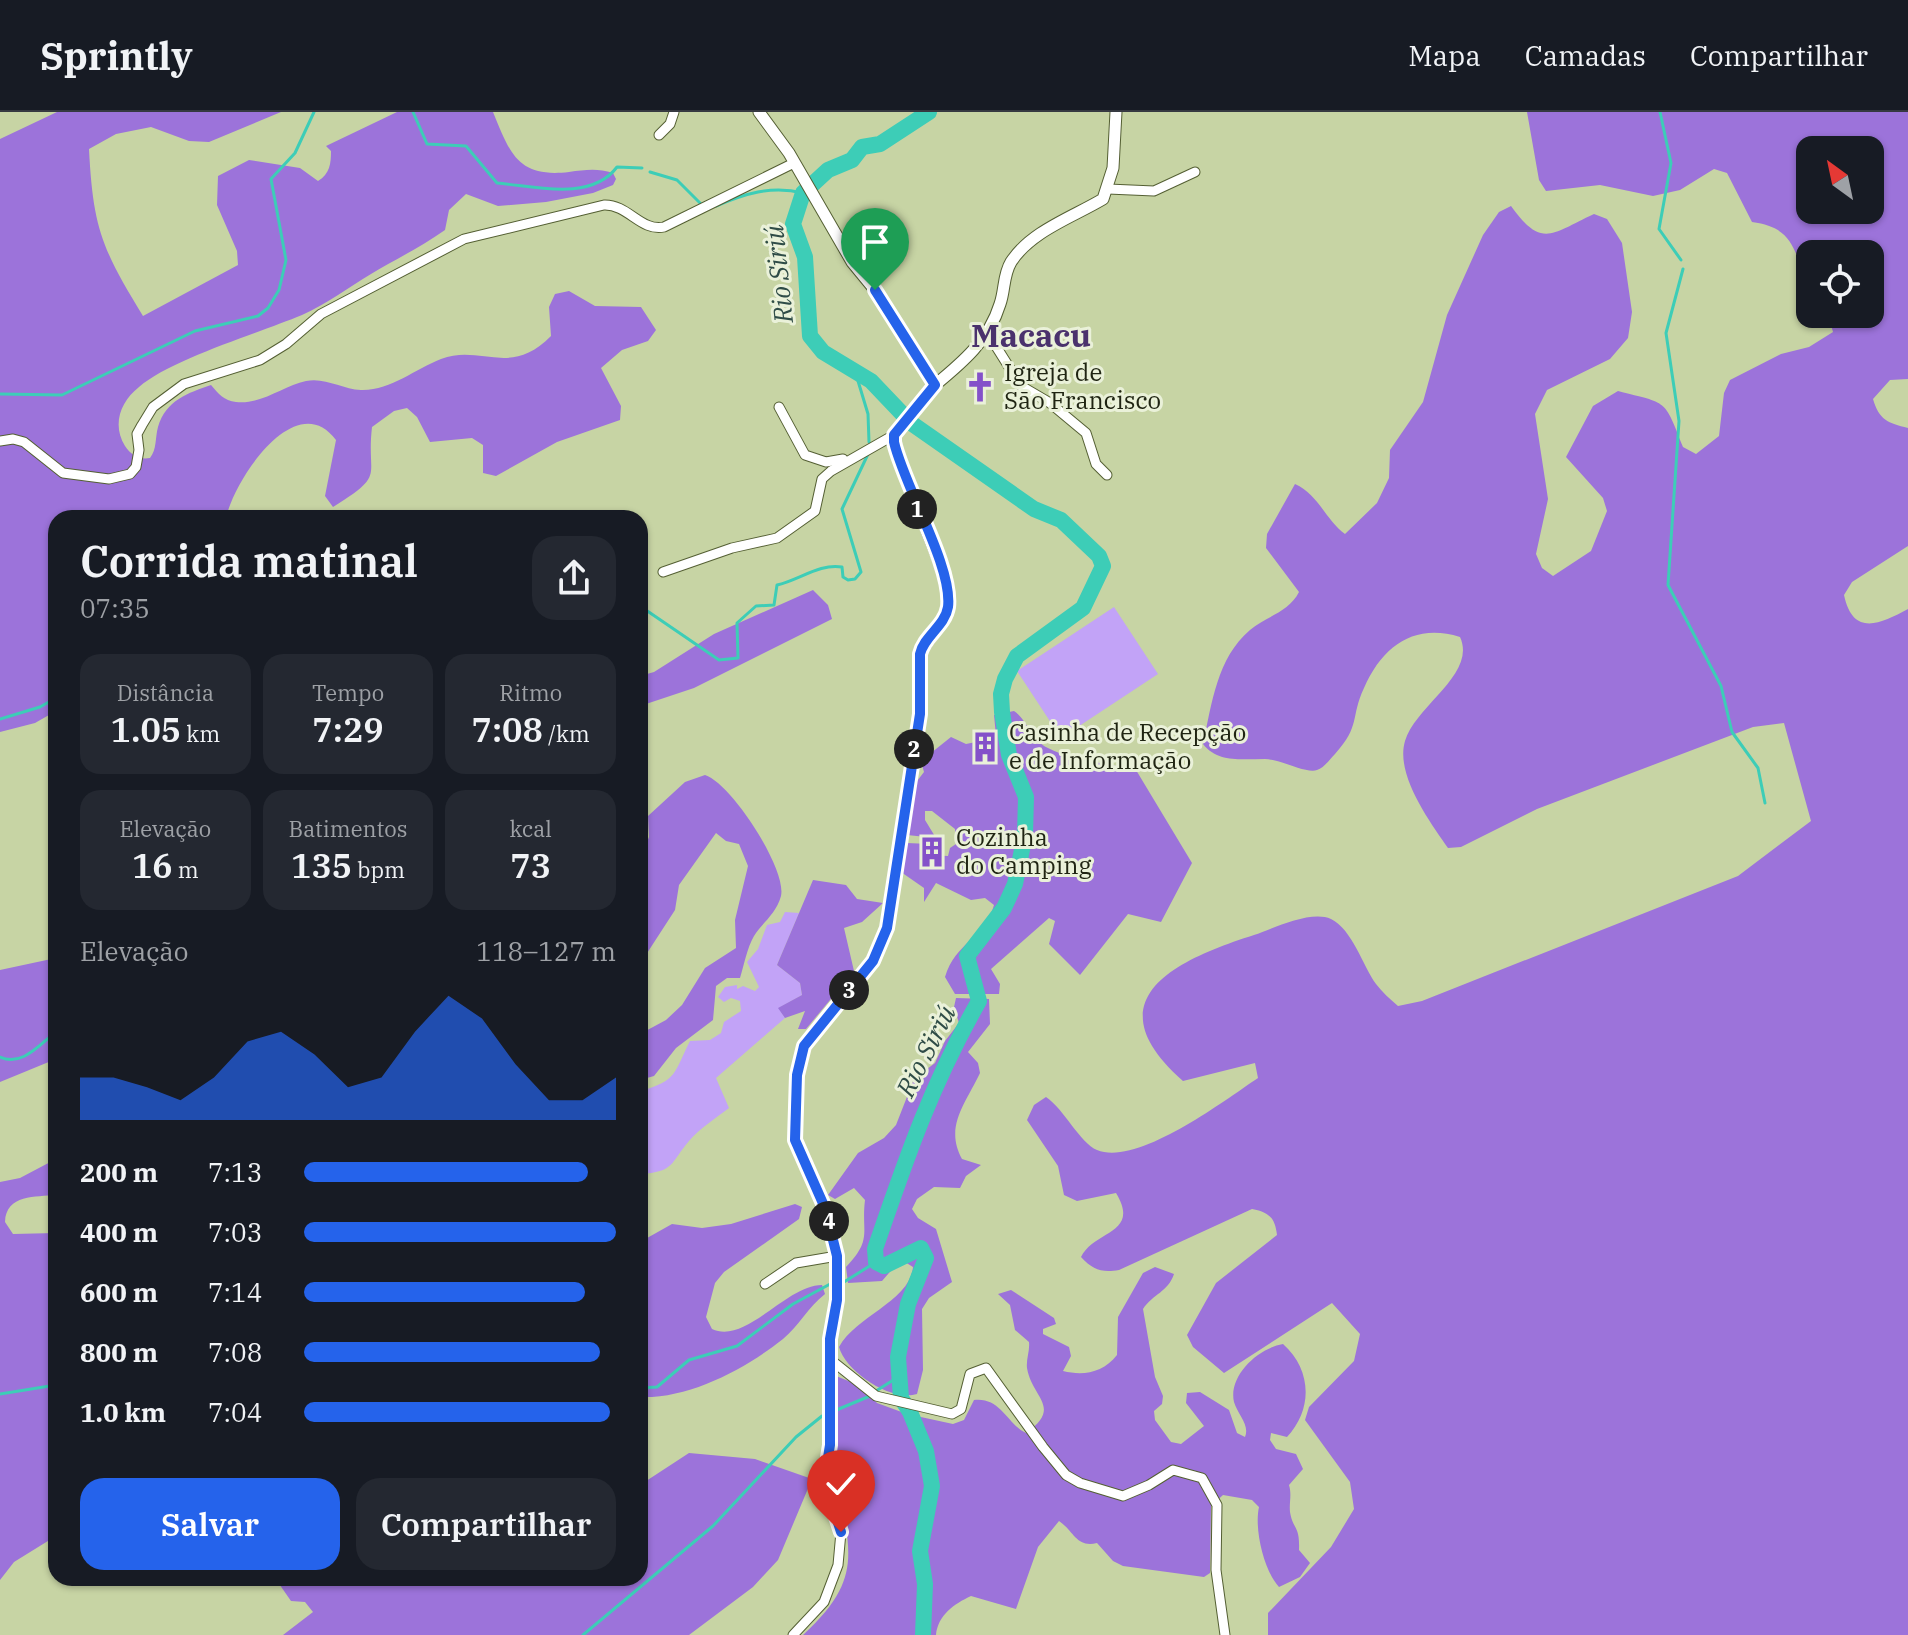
<!DOCTYPE html>
<html lang="pt">
<head>
<meta charset="utf-8">
<style>
  body { margin:0; font-family:"IBM Plex Serif",serif; background:#242831; color:#f1f3f6; height:100vh; display:flex; flex-direction:column; font-size:30px; white-space:nowrap }
  * { box-sizing:border-box; margin:0 }
  p { font-size:26px; color:#9ea1a6 }
  .icon { flex:none; width:44px; height:44px; fill:none; stroke:currentColor; stroke-width:2; stroke-linecap:round; stroke-linejoin:round }
  .map { position:relative; flex:1; overflow:hidden }
  .drawer { position:absolute; left:48px; top:398px; width:600px; height:1076px; display:flex; flex-direction:column; background:#171b24; border-radius:24px; box-shadow:0 2px 6px #0004 }
  .drawer>* { flex:none }
  .needle { width:52px; rotate:327deg }
  .controls { position:absolute; left:1796px; top:24px; display:grid; gap:16px }
  .controls a { display:grid; place-items:center; width:88px; height:88px; border-radius:16px; background:#171b24; box-shadow:0 2px 6px #0004; font-size:40px }
  .pin { position:absolute; display:grid; place-items:center; width:68px; height:68px; color:#fff; margin:-82px -34px; border-radius:50% 50% 50% 0; rotate:-45deg; box-shadow:0 0 8px #0007 }
  .pin .icon { rotate:45deg }
  .km { position:absolute; width:40px; height:40px; margin:-20px; border-radius:50%; background:#222; color:#fff; font-size:22px; line-height:40px; text-align:center }
  .round { display:grid; place-items:center; flex:none; width:84px; height:84px; border-radius:24px; background:#242831 }
  .head { display:flex; align-items:center; justify-content:space-between; height:136px; padding:0 32px }
  h1 { font-size:44px; font-weight:600; line-height:60px }
  .metrics { display:grid; grid-template-columns:repeat(3,1fr); gap:12px; height:136px; padding:8px 32px }
  .metrics div { display:grid; align-content:center; border-radius:20px; background:#242831; text-align:center }
  .metrics b { font-size:34px; font-weight:600 }
  .metrics small { font-size:22px; font-weight:400 }
  .metrics p { font-size:22px }
  .chart { height:224px; padding:16px 32px }
  .chart p { display:flex; justify-content:space-between }
  .chart svg { width:100%; height:144px; margin-top:8px; fill:#2563eb; opacity:.7 }
  .button { display:flex; gap:16px; margin-top:auto; padding:16px 32px }
  .button a { flex:1; height:92px; border-radius:24px; background:#2563eb; color:#fff; font-size:32px; font-weight:600; line-height:92px; text-align:center }
  .button a+a { background:#242831; color:#f1f3f6 }
  ul { padding:0 32px; list-style:none; font-size:26px }
  li { display:grid; grid-template-columns:128px 96px 1fr; align-items:center; height:60px }
  li i { height:20px; border-radius:10px; background:#2563eb }
  header { display:flex; align-items:center; gap:48px; box-sizing:border-box; height:112px; padding:0 40px; background:#171b24; border-bottom:2px solid #363941 }
  header strong { font-size:38px }
  nav { display:flex; gap:44px; margin-inline-start:auto; font-size:28px }
  .map>svg:first-child { display:block }
  .green { fill:#c2a3f7 }
  .forest { fill:#9c73da; fill-rule:evenodd }
  .lines { fill:none; stroke-linecap:round; stroke-linejoin:round }
  .stream { stroke:#3dcdb7; stroke-width:3 }
  .river { stroke:#3dcdb7; stroke-width:16 }
  .minor-casing { stroke:#545f33; stroke-width:11 }
  .tertiary-casing { stroke:#545f33; stroke-width:13 }
  .minor { stroke:#fff; stroke-width:9 }
  .tertiary { stroke:#fff; stroke-width:11 }
  .route-casing { stroke:#fff; stroke-width:16 }
  .route { stroke:#2563eb; stroke-width:10 }
  .labels { text-anchor:middle; stroke-width:6; stroke-linejoin:round; paint-order:stroke }
  .poi-label { font-size:24px; fill:#1f2412; stroke:#eaf1d9; text-anchor:start }
  .water-label { font-size:26px; font-style:italic; fill:#2f4c47; stroke:#eaf1d9 }
  .district-label { font-size:32px; font-weight:bold; fill:#4a326d; stroke:#eaf1d9 }
</style>
</head>
<body>
<header>
<strong>Sprintly</strong>
<nav><a>Mapa</a><a>Camadas</a><a>Compartilhar</a></nav>
</header>
<div class="map">
<svg width="1908" height="1523" viewBox="0 0 1908 1523">
  <rect width="100%" height="100%" fill="#c7d4a4"/>
  <!-- green -->
  <g class="green">
    <path d="M1114,495l44,67 -97,64 -44,-67z"/>
    <path d="M785,800l14,1 -22,52 23,18 2,12 -23,13 6,10 -69,60 13,30c-13,10 -29,20 -40,33 -19,22 -14,31 -49,33v-83c38,-10 34,-19 50,-50l20,-1 11,-7 3,-11 17,-11 -1,-10 -9,-3 -7,4 -6,-5 7,-10 12,-2v4l6,-3 12,5 4,-4 -12,-25 11,-13 9,-24 13,-3z"/>
  </g>
  <!-- forest -->
  <g class="forest">
    <path d="M57,0h224l-72,30 -20,-1 -38,-14 -35,7 -27,15c4,79 13,100 54,167l95,-51 -1,-14 -20,-46 1,-29 31,-16 51,8 18,13c12,-7 13,-18 13,-30l-5,-5 71,-34h96c17,41 24,66 76,60 16,-2 28,-4 44,1l3,6 -3,6 -20,8 -47,9 -48,4 -32,-12 -17,16 -4,20c-24,17 -49,29 -74,44 -23,14 -45,30 -69,41 -43,18 -131,44 -163,72 -19,15 -27,38 -14,59 6,9 14,14 25,12 7,-9 5,-20 8,-31 8,-27 30,-34 53,-42 7,8 13,16 25,17 25,3 47,-16 70,-21 19,-4 36,8 55,9 29,1 54,-21 80,-31 40,-15 69,19 110,-23l-2,-29 6,-13 14,-3 26,15 46,1 15,23 -8,11 -26,9 -21,18 20,38 -1,14 -63,22 -61,34 -13,-3v-28l-11,-7 -42,4 -13,-25 -10,-9 -13,3 -22,16c-6,52 15,46 -39,80l-8,-11 11,-56c-40,-54 -102,40 -110,78h-170v193l-21,12 -35,9v-593z"/>
    <path d="M1527,0h381v267l-18,1 -17,19c6,21 15,24 35,29v118l-56,36 -8,13c9,42 36,29 64,14v1026h-640v-22l63,-66 23,-38 -4,-27 -45,-62 4,-13 45,-46 6,-27 -28,-31 -108,70 -31,-26 -6,-12 29,-52 61,-48c-2,-17 -8,-23 -25,-26l-133,61c-17,3 -26,0 -38,-13 13,-27 60,-23 35,-64l-39,8 -13,-6 -6,-29 -31,-46 7,-15 12,-8c18,12 34,46 51,53 40,17 128,-50 161,-72l-3,-15 -72,18c-92,-81 -8,-121 71,-146 20,-7 57,-25 77,-16 21,10 32,47 45,65 6,8 14,15 22,22l24,-5 316,-125 73,-55 -27,-98 -31,4 -216,82 -76,38 -13,1c-18,-26 -53,-73 -43,-107 11,-36 72,-67 55,-104 -45,-14 -77,8 -96,51 -14,30 -3,37 -29,66 -5,5 -11,14 -18,16 -10,4 -35,-10 -52,-11 -24,0 -47,4 -62,-15 9,-41 14,-86 47,-114 17,-14 39,-18 49,-38l-33,-44 1,-14 28,-50c23,10 30,35 50,50l32,-31 12,-25 1,-28 33,-48 24,-87 36,-80 16,-23 12,-6c31,43 40,28 83,8l13,5 15,24 10,69 -4,26 -18,21 -63,31 -12,24 13,85 -12,55 6,14 11,8 38,-25 16,-40 -4,-13 -37,-41 27,-51 25,-15c50,13 46,7 65,56l13,7 23,-18 5,-43 6,-13 51,-26 28,-7 24,-15 -5,-18h42v-60h-60v32c-18,-35 -14,-58 -58,-64l-25,-49 -13,-4 -34,21 -27,6 -53,-11 -54,6 -7,-11zM1810,38h60v60h-60z"/>
    <path d="M813,478l15,15 4,14 -138,69 -54,18v-30l14,-4 60,-38z"/>
    <path d="M1014,599c13,8 16,28 34,37 22,12 63,16 88,22l56,93 -31,59 -33,-8 -48,61 -31,-31 6,-23 -6,-3 -58,51 9,15 -1,10h-44l-10,-17c11,-36 39,-37 49,-72l-9,-7 -14,2 -35,-17 -12,19v-14l-23,-16 6,-29 22,1 -2,11 21,1 2,-8 6,-4 -1,-15 -23,-18h-7v9l11,18 -29,-3 7,-50 10,-13 -3,-11 30,-24 15,7 15,-3 1,9h7v-11l7,-3 -2,-21z"/>
    <path d="M705,663c26,8 82,94 76,121 -5,18 -18,26 -27,40 -7,12 -10,29 -14,42h-13l-11,8 -3,34 -37,28 -22,28 -14,4v-46l26,-14 16,-15 23,-37 31,-20 -1,-28 13,-54 -9,-22 -13,-3 -10,-8 -37,52 -4,25 -35,54v-105l9,-22 -1,-21 37,-34z"/>
    <path d="M813,768l33,5 11,14 26,4 -21,19 -18,6 10,43 -48,58h-8l7,-18 -20,7 -7,-10 24,-13 -2,-12 -23,-18z"/>
    <path d="M56,846v101l-56,23v-112z"/>
    <path d="M956,886l33,1 1,25 -22,28 10,11 2,10c-14,30 -36,53 -18,86l19,6 -15,11 -6,12 -26,-1 -17,12 -5,10 6,9 18,11 16,53 -23,16 -7,11 1,61 -6,24c-26,8 -71,-22 -78,-47 17,-31 71,-46 74,-80l-8,-5 -10,4 -13,15 -34,2 -2,-16c27,-28 15,-34 19,-67l-11,-12 -19,11 -7,-4 30,-42 26,-15 12,-13 18,-46 21,-16 10,-22 14,-18 -5,-16z"/>
    <path d="M56,1047v36c-20,2 -50,-1 -51,27l8,12 43,-1v303l-42,26 -14,18v-398l20,-4z"/>
    <path d="M795,1092l7,3 -3,12 -75,53 -9,11 -9,34 6,12c34,16 74,-44 110,-44l3,9c-17,13 -26,32 -42,45 -38,30 -94,60 -143,58v-155l32,-18 30,4 29,-4z"/>
    <path d="M1155,1155l19,7c-6,18 -21,20 -31,35l12,68 8,19 -1,8 -8,7 1,9 16,22 10,2 23,-18 -18,-23 1,-10 13,-1 29,18 8,23 8,4c5,-12 -7,-22 -11,-35 -6,-26 24,-54 49,-58 29,26 30,65 4,93l-16,-4 -1,7 6,9 20,5 7,15 -14,16c3,10 0,17 1,27 3,18 10,13 9,38l11,13 -10,14 -21,10c-15,-16 -25,-58 -20,-80l-7,-7 -29,-5 -12,11 -1,67 -6,4 -81,-11 -10,-5 -16,-18c-21,5 -23,-12 -38,-22l-21,26 -22,62 -45,-13c-17,8 -33,19 -35,39h-133c63,-58 45,-84 35,-159 -4,-30 -4,-70 -2,-100l25,10 16,17 30,11 46,10 11,-4 10,-20c27,-3 33,24 52,33 37,-26 6,-35 1,-65 -1,-9 3,-17 2,-26l-14,-12 -5,-25 -12,-11 13,-4 43,28 2,6 -13,5v5l26,13 2,9 -8,15c20,5 40,2 54,-16l1,-38 25,-44z"/>
    <path d="M689,1341l66,6 57,20 -34,81 -25,27 -64,48h-406l30,-23 -8,-10 -14,-1 -16,-23h365v-93z"/>
  </g>
  <g class="lines">
    <!-- stream -->
    <g class="stream">
      <path d="M413,0l14,32 39,2 31,37c37,3 94,19 120,-16l25,1"/>
      <path d="M1660,0l11,51 -12,66 22,31"/>
      <path d="M650,60l27,8 24,24"/>
      <path d="M716,94c28,-12 55,-21 87,-13"/>
      <path d="M1683,157l-17,64 13,88 -11,164 53,101 11,46 26,36 7,35"/>
      <path d="M855,259l13,43 1,28"/>
      <path d="M0,282l62,1 133,-64 63,-15 10,-8 11,-18 7,-30 -15,-81 24,-26 19,-41"/>
      <path d="M640,494l79,54 19,-2 -1,-35 19,-17 18,-1 3,-20c22,-5 43,-22 65,-18l1,10 5,3 7,-1 6,-7 -19,-63 27,-57"/>
      <path d="M0,607l40,-12 16,-9"/>
      <path d="M0,945c22,10 39,-12 56,-25"/>
      <path d="M844,1170l32,-20"/>
      <path d="M640,1276l17,-1 32,-27 48,-14 56,-42 39,-21"/>
      <path d="M876,1279l22,-14"/>
      <path d="M0,1282l56,-9"/>
      <path d="M834,1299l36,-15"/>
      <path d="M583,1523l130,-109 83,-89 26,-21"/>
    </g>
    <!-- river -->
    <path class="river" d="M923,1523l2,-51 -5,-33 12,-65 -6,-35 -16,-39 -9,-14 -3,-41 10,-53 18,-46 -5,-10 -37,18 -8,-4 -1,-13c31,-90 56,-164 104,-248l-12,-45 37,-48 11,-24 10,-49 1,-38 -17,-42 -7,-43 -1,-18 4,-15 12,-23 66,-48 20,-42 -4,-10 -38,-36 -27,-11 -123,-86 -40,-42 -48,-29 -13,-16 -5,-79 -12,-33 10,-31 25,-23 24,-10 10,-13 18,-3 49,-32"/>
    <!-- minor casing -->
    <g class="minor-casing">
      <g id="minor">
        <path d="M659,23l11,-11 4,-12"/>
        <path d="M1108,77l46,2 41,-19"/>
        <path d="M987,220l34,54 29,17 36,30 10,31 11,11"/>
        <path d="M779,295l26,48 21,7 17,-3"/>
        <path d="M0,329l13,-2 11,3 39,31 46,6 21,-5 6,-7 3,-17 -2,-16 5,-9 11,-18 31,-23 76,-24 26,-16 35,-30 143,-75 140,-34c24,-1 37,27 60,22l130,-64"/>
        <path d="M663,460l69,-24 45,-10 38,-27 7,-32 9,-8 63,-36"/>
        <path d="M765,1172l31,-21 41,-7"/>
        <path d="M831,1248l45,36 76,18 9,-5 9,-35 16,-6 57,79 23,28 14,8 43,13 26,-11 24,-15 29,8 15,27 -1,65 9,65"/>
        <path d="M793,1523l31,-33 14,-37 3,-33 -14,-43 -1,-19 4,-25v-106l7,-39v-44l-12,-48 -30,-68 2,-65 7,-29 69,-85 14,-33 33,-214v-60l26,-37 2,-11 -3,-28 -39,-97 -12,-46 41,-50"/>
      </g>
    </g>
    <!-- tertiary casing -->
    <g class="tertiary-casing">
      <path id="tertiary" d="M759,0l30,41 63,109 23,28 60,95c28,-23 54,-45 65,-81 5,-14 3,-29 11,-42 20,-31 62,-45 92,-63l10,-31 3,-56"/>
    </g>
    <!-- minor -->
    <use href="#minor" class="minor"/>
    <!-- tertiary -->
    <use href="#tertiary" class="tertiary"/>
  </g>
  <g class="lines">
    <!-- route casing -->
    <g class="route-casing">
      <path id="route" d="M841,1420l-14,-43 -1,-19 4,-25v-106l7,-39v-44l-12,-48 -30,-68 2,-65 7,-29 69,-85 14,-33 33,-214v-60c4,-18 25,-28 28,-47 5,-40 -44,-121 -54,-165v-7l41,-50 -60,-95"/>
    </g>
    <!-- route -->
    <use href="#route" class="route"/>
  </g>
  <!-- icons -->
  <defs>
    <g id="church-bare" transform="scale(2.4)"><path d="M-1.2-6h2.4v3.5h3.3v2.4h-3.3V6h-2.4V-.1h-3.3v-2.4h3.3Z" fill="#8451c9" stroke="#eaf1d9" stroke-width="2.5" paint-order="stroke"/></g>
    <g id="building-bare" transform="scale(2.4)"><path d="M-4-6H4V6H1V3H-1V6H-4ZM-2.5-4.3h1.7v1.8h-1.7ZM.8-4.3h1.7v1.8H.8ZM-2.5-1h1.7V.8h-1.7ZM.8-1h1.7V.8H.8Z" fill="#8451c9" stroke="#eaf1d9" stroke-width="2.5" paint-order="stroke"/></g>
  </defs>
  <g fill-rule="evenodd">
    <use href="#church-bare" x="980" y="275"/>
    <use href="#building-bare" x="985" y="635"/>
    <use href="#building-bare" x="932" y="740"/>
  </g>
  <g class="labels">
    <!-- poi labels -->
    <g class="poi-label">
      <text x="1004" y="269">Igreja de<tspan x="1004" dy="28">São Francisco</tspan></text>
      <text x="1009" y="629">Casinha de Recepção<tspan x="1009" dy="28">e de Informação</tspan></text>
      <text x="956" y="734">Cozinha<tspan x="956" dy="28">do Camping</tspan></text>
    </g>
    <!-- water labels -->
    <g class="water-label">
      <text transform="translate(779 162) rotate(-96)" y="9">Rio Siriú</text>
      <text transform="translate(926 939) rotate(-63)" y="9">Rio Siriú</text>
    </g>
    <!-- district labels -->
    <g class="district-label">
      <text x="1031" y="235">Macacu</text>
    </g>
  </g>
</svg>
<div class="controls">
<a><svg class="needle" viewBox="-14 -14 28 28"><path d="M0-13l5 13h-10z" fill="#e53935"/><path d="M0 13l5-13h-10z" fill="#9ea1a6"/></svg></a>
<a><svg class="icon" aria-label="locate" viewBox="0 0 24 24"><circle cx="12" cy="12" r="6"/><path d="M12 2v4M12 18v4M2 12h4M18 12h4"/></svg></a>
</div>
<div class="pin" style="left:875px;top:178px;background:#1e9e55"><svg class="icon" aria-label="arrive" viewBox="0 0 24 24"><path d="M6 21V4h12l-3 4 3 4H6"/></svg></div>
<div class="pin" style="left:841px;top:1420px;background:#d93025"><svg class="icon" aria-label="check" viewBox="0 0 24 24"><path d="M5 12l5 5 9-10"/></svg></div>
<b class="km" style="left:917px;top:397px">1</b>
<b class="km" style="left:914px;top:637px">2</b>
<b class="km" style="left:849px;top:878px">3</b>
<b class="km" style="left:829px;top:1109px">4</b>
<section class="drawer">
<div class="head"><div><h1>Corrida matinal</h1><p>07:35</p></div><a class="round"><svg class="icon" aria-label="share" viewBox="0 0 24 24"><path d="M12 15V3M7 8l5-5 5 5M5 13v7h14v-7"/></svg></a></div>
<div class="metrics">
<div><p>Distância</p><b>1.05<small> km</small></b></div>
<div><p>Tempo</p><b>7:29</b></div>
<div><p>Ritmo</p><b>7:08<small> /km</small></b></div>
</div>
<div class="metrics">
<div><p>Elevação</p><b>16<small> m</small></b></div>
<div><p>Batimentos</p><b>135<small> bpm</small></b></div>
<div><p>kcal</p><b>73</b></div>
</div>
<div class="chart"><p><span>Elevação</span>118–127 m</p>
<svg viewBox="0 0 160 44" preserveAspectRatio="none"><path d="M0 44V31L10 31L20 34L30 38L40 31L50 20L60 17L70 24L80 34L90 31L100 17L110 6L120 13L130 27L140 38L150 38L160 31V44z"/></svg>
</div>
<ul>
<li><b>200 m</b>7:13<i style="width:91%"></i></li>
<li><b>400 m</b>7:03<i style="width:100%"></i></li>
<li><b>600 m</b>7:14<i style="width:90%"></i></li>
<li><b>800 m</b>7:08<i style="width:95%"></i></li>
<li><b>1.0 km</b>7:04<i style="width:98%"></i></li>
</ul>
<div class="button"><a>Salvar</a><a>Compartilhar</a></div>
</section>
</div>
</body>
</html>
